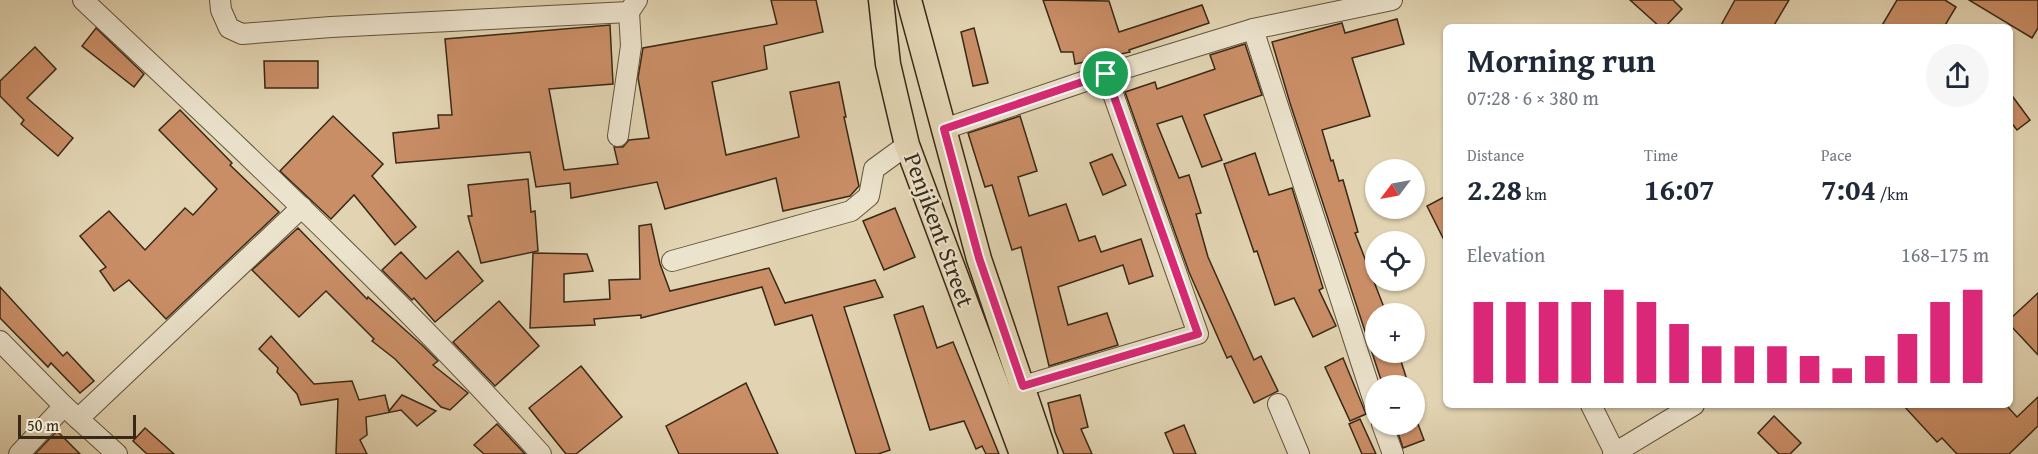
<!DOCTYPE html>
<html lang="en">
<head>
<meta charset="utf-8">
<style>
  body { margin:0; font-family:"Gentium Book Plus",serif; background:#f6f6f7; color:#1f2937; height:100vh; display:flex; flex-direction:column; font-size:22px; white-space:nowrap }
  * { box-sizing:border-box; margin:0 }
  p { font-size:20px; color:#747a83 }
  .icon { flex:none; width:33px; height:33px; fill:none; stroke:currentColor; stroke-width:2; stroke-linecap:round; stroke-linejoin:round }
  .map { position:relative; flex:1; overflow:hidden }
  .sheet { position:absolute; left:1443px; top:24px; width:570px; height:384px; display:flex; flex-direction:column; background:#fff; border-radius:9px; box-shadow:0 2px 4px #0004 }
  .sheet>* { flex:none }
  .needle { width:39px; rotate:238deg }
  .tools { position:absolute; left:1365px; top:159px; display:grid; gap:12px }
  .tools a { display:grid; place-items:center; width:60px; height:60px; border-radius:50%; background:#fff; box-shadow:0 2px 4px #0004; font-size:30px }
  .scale { position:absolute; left:18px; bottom:15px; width:118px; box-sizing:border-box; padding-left:6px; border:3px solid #382916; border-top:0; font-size:16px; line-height:21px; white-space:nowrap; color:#382916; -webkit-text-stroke:4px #ece3cd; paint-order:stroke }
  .pin { position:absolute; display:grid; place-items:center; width:51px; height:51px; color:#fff; margin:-26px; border:3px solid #fff; border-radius:50%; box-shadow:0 2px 6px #0007 }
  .round { display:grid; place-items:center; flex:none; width:63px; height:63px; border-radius:32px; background:#f6f6f7 }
  .headline { display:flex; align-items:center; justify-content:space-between; height:102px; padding:0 24px }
  h1 { font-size:33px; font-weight:600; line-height:45px }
  .figures { display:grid; grid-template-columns:repeat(3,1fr); gap:9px; height:102px; padding:6px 24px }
  .figures div { display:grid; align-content:center }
  .figures b { font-size:30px; font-weight:600 }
  .figures small { font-size:16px; font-weight:400 }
  .figures p { font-size:16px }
  .chart { height:168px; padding:12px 24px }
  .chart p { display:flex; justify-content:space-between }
  .chart svg { width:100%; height:108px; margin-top:6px; stroke:#db2777; stroke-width:6 }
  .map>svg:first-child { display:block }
  .building { fill:#ca8e67; stroke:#382916; stroke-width:1.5 }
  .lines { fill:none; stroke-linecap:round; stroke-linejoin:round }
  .minor-casing { stroke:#62543d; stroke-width:22 }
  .major-casing { stroke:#382916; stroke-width:27 }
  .minor { stroke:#ece3cd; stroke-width:20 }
  .major { stroke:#e2d4b2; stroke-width:24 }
  .route-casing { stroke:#fff; stroke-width:12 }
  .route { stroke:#db2777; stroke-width:8 }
  .labels { text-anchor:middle; stroke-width:4.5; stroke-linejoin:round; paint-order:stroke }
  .street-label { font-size:24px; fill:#382916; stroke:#ece3cd }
</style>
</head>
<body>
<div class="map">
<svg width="2038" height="454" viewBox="0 0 2038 454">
  <rect width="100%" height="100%" fill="#e2d4b2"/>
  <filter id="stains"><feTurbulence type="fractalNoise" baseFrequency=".00333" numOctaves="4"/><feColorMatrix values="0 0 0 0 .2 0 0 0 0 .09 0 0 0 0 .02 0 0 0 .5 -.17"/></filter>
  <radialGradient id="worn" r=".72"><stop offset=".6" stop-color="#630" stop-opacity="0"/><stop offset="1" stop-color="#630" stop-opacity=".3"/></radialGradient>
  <!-- building -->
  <g class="building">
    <path d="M771,0h45l7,32 -59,14 3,23 -55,13 14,73 73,-18 -9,-45 49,-10 7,35h-2l15,69 -9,10 -67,15 -7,-33 -111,31 -8,-27 -86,16 -1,-15 -34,4 -6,-35 -134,11 -3,-30 46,-5 -1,-13h14l-7,-76 165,-14 3,59 -64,5 15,81 54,-6 -4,-17h9l6,-7 20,-2 -11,-60 5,-30 134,-24z"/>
    <path d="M1043,0l66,1 10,31 83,-27 7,18 -80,27 1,2 -55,12 -2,-12h-12z"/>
    <path d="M1630,0h43l9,9 -17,18h-5z"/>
    <path d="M1735,0h54l-16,27h-53z"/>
    <path d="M1897,0h48l11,7 -12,20h-63z"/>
    <path d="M1969,0h69v28l-6,10z"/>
    <path d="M1397,19l7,25 -52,14 18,58 -48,14 9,31 2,-1 6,21 4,-1 15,52 -3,1 30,77 -9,4v38h22l11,34h-26l-93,-283 -18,-61 70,-19 3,10z"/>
    <path d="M96,28l48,46 -10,13 -52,-41z"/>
    <path d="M974,28l14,55 -15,3 -12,-54z"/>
    <path d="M1245,44l17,51 -58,20 18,45 -20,7 -20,-51 -25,8 22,54 10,-3 12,38 -5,1 12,43 46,103 7,-4 17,35 -24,12 -23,-47 -4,2 -38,-86 -64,-180 30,-10 2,7 58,-20 -5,-14z"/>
    <path d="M35,47l21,22 -29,29 46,40 -15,18 -37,-32 3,-4 -24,-24v-15z"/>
    <path d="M264,61h54v27h-53z"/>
    <path d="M2010,93l20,27 -13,10 -7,-9z"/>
    <path d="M180,110l52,53 -2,2 49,47 -113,107 -37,-39 -15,11 -14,-20 6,-4 -26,-31 29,-25 36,39 40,-42 8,7 24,-26 -58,-59z"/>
    <path d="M333,116l50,48 -11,12 44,51 -21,18 -41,-50 -23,24 -51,-48z"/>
    <path d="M1020,116l17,55 -19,6 11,39 37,-12 13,37 16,-5 6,16 40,-13 12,37 -24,8 -6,-19 -65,22 10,38 39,-12 11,32 -69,21 -28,-119 -9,3 -20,-65 -7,2 -17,-54z"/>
    <path d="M1255,153l14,42 23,-7 31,100 -4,2 17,36 -23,11 -19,-39 -19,7 -18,-54 -3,1 -30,-88z"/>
    <path d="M1112,154l14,31 -23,10 -13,-32z"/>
    <path d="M528,179l3,33 4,-1 3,40 -57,12 -13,-47h4l-4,-31z"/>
    <path d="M1446,196v48l-19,-38z"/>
    <path d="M895,208l20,49 -31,13 -21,-49z"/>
    <path d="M651,224l9,40 10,27 99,-23 16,35 90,-23 8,17 -39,10 46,143 -12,4h-22l-44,-139 -37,10 -13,-38 -121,31v-3l-47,4 1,6 -65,3 3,-75 54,1 6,17 -29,3v28l46,-3 -1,-19 31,-1 -1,-53z"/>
    <path d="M298,228l69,71 1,-2 54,48 16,16 -5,4 35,28 -18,17 -9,-3 -46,-48 -23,-18 2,-2 -48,-48 -27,26 -47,-47z"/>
    <path d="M458,251l25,30 -48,41 -21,-24 -2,2 -30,-30 19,-18 25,27z"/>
    <path d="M0,287l63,69 4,-4 27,29 -14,12 -29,-30 -3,4 -48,-49z"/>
    <path d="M2038,293v62l-28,-30v-6z"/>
    <path d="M499,301l40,45 -44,40 -42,-44z"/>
    <path d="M923,306l14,42 16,-6 46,112h-13l-4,-8 -6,3 -12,-28 -34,9 -36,-115z"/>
    <path d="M271,336l43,48 38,-3 7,19 26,-5 4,16 13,-16 34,16 -19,15 -16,-16 -35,7 1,18 -7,5 7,14h-31l2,-55 -37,6 -4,-11 -20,-22 1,-4 -19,-19z"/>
    <path d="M1343,358l23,56 -16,7 -25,-54z"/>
    <path d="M581,366l41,51 -46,37h-10l-37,-46z"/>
    <path d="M746,383l32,71h-99l-13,-28z"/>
    <path d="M1080,395l8,32 -7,2 11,25h-28l-9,-22 -7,-29z"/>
    <path d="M2038,397v29l-29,28h-52l-15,-16 -5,4 -34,-37h103l11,12z"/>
    <path d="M1774,416l27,27 -11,11h-11l-21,-21z"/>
    <path d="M1360,419l16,35h-14l-13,-30z"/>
    <path d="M497,424l28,30h-41l-10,-9z"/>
    <path d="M1395,424h23l6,16 -21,8z"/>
    <path d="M1184,425l12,29h-22l-9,-21z"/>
    <path d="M145,428l29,26h-27l-14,-13z"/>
    <path d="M57,431l23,23h-45z"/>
  </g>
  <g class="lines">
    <!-- minor casing -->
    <g class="minor-casing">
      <g id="minor">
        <path d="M83,0c156,147 314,294 458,454"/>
        <path d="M220,0l1,10 8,18 13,6 89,-7 298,-15"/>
        <path d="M1253,29l123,379"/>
        <path d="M944,129l162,-55 147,-45 139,-29"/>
        <path d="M618,136l13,-90 -2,-34 8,-12"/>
        <path d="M672,261l179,-50 18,-15 5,-27 33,-24"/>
        <path d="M0,341l64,65 53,48"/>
        <path d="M1023,386l175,-52 -92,-260"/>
        <path d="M1278,404l21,50"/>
        <path d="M1591,405l24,48"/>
        <path d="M78,419l224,-212"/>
        <path d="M1382,424l11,30"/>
        <path d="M19,454l45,-48"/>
        <path d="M1613,454l81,-49"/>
      </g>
    </g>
    <!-- major casing -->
    <g class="major-casing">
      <g id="major">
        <path d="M881,0l7,64 19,81 115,309"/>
        <path d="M909,0l70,259 66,195"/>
      </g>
    </g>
    <!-- minor -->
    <use href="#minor" class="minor"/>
    <!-- major -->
    <use href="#major" class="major"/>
  </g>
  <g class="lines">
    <!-- route casing -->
    <g class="route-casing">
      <path id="route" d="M1106,74l92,260 -175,52 -44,-128 -35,-129z"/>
    </g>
    <!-- route -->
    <use href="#route" class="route"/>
  </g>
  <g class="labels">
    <!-- street labels -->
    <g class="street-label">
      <text transform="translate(939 230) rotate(70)" y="8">Penjikent Street</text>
    </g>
  </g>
  <rect width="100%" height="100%" filter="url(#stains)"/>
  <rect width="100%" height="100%" fill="url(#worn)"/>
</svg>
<div class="tools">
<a><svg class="needle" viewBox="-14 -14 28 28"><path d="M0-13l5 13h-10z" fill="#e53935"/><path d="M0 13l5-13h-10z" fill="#747a83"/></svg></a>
<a><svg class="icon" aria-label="locate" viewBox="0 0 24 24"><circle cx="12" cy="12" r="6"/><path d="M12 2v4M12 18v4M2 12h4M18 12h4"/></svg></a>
<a>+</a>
<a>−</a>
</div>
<div class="scale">50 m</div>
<div class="pin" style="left:1106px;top:74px;background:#1e9e55"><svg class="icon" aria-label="arrive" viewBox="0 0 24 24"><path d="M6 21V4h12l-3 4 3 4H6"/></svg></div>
<section class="sheet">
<div class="headline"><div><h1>Morning run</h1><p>07:28 · 6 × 380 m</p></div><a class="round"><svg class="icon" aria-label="share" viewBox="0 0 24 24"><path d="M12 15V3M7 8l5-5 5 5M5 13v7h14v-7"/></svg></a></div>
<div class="figures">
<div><p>Distance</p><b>2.28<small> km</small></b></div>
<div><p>Time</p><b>16:07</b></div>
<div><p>Pace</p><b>7:04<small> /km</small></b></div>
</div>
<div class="chart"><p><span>Elevation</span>168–175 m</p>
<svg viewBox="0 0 160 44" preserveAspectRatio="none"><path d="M5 44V11M15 44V11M25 44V11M35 44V11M45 44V6M55 44V11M65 44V20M75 44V29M85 44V29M95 44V29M105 44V33M115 44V38M125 44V33M135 44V24M145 44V11M155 44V6"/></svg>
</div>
</section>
</div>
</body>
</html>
